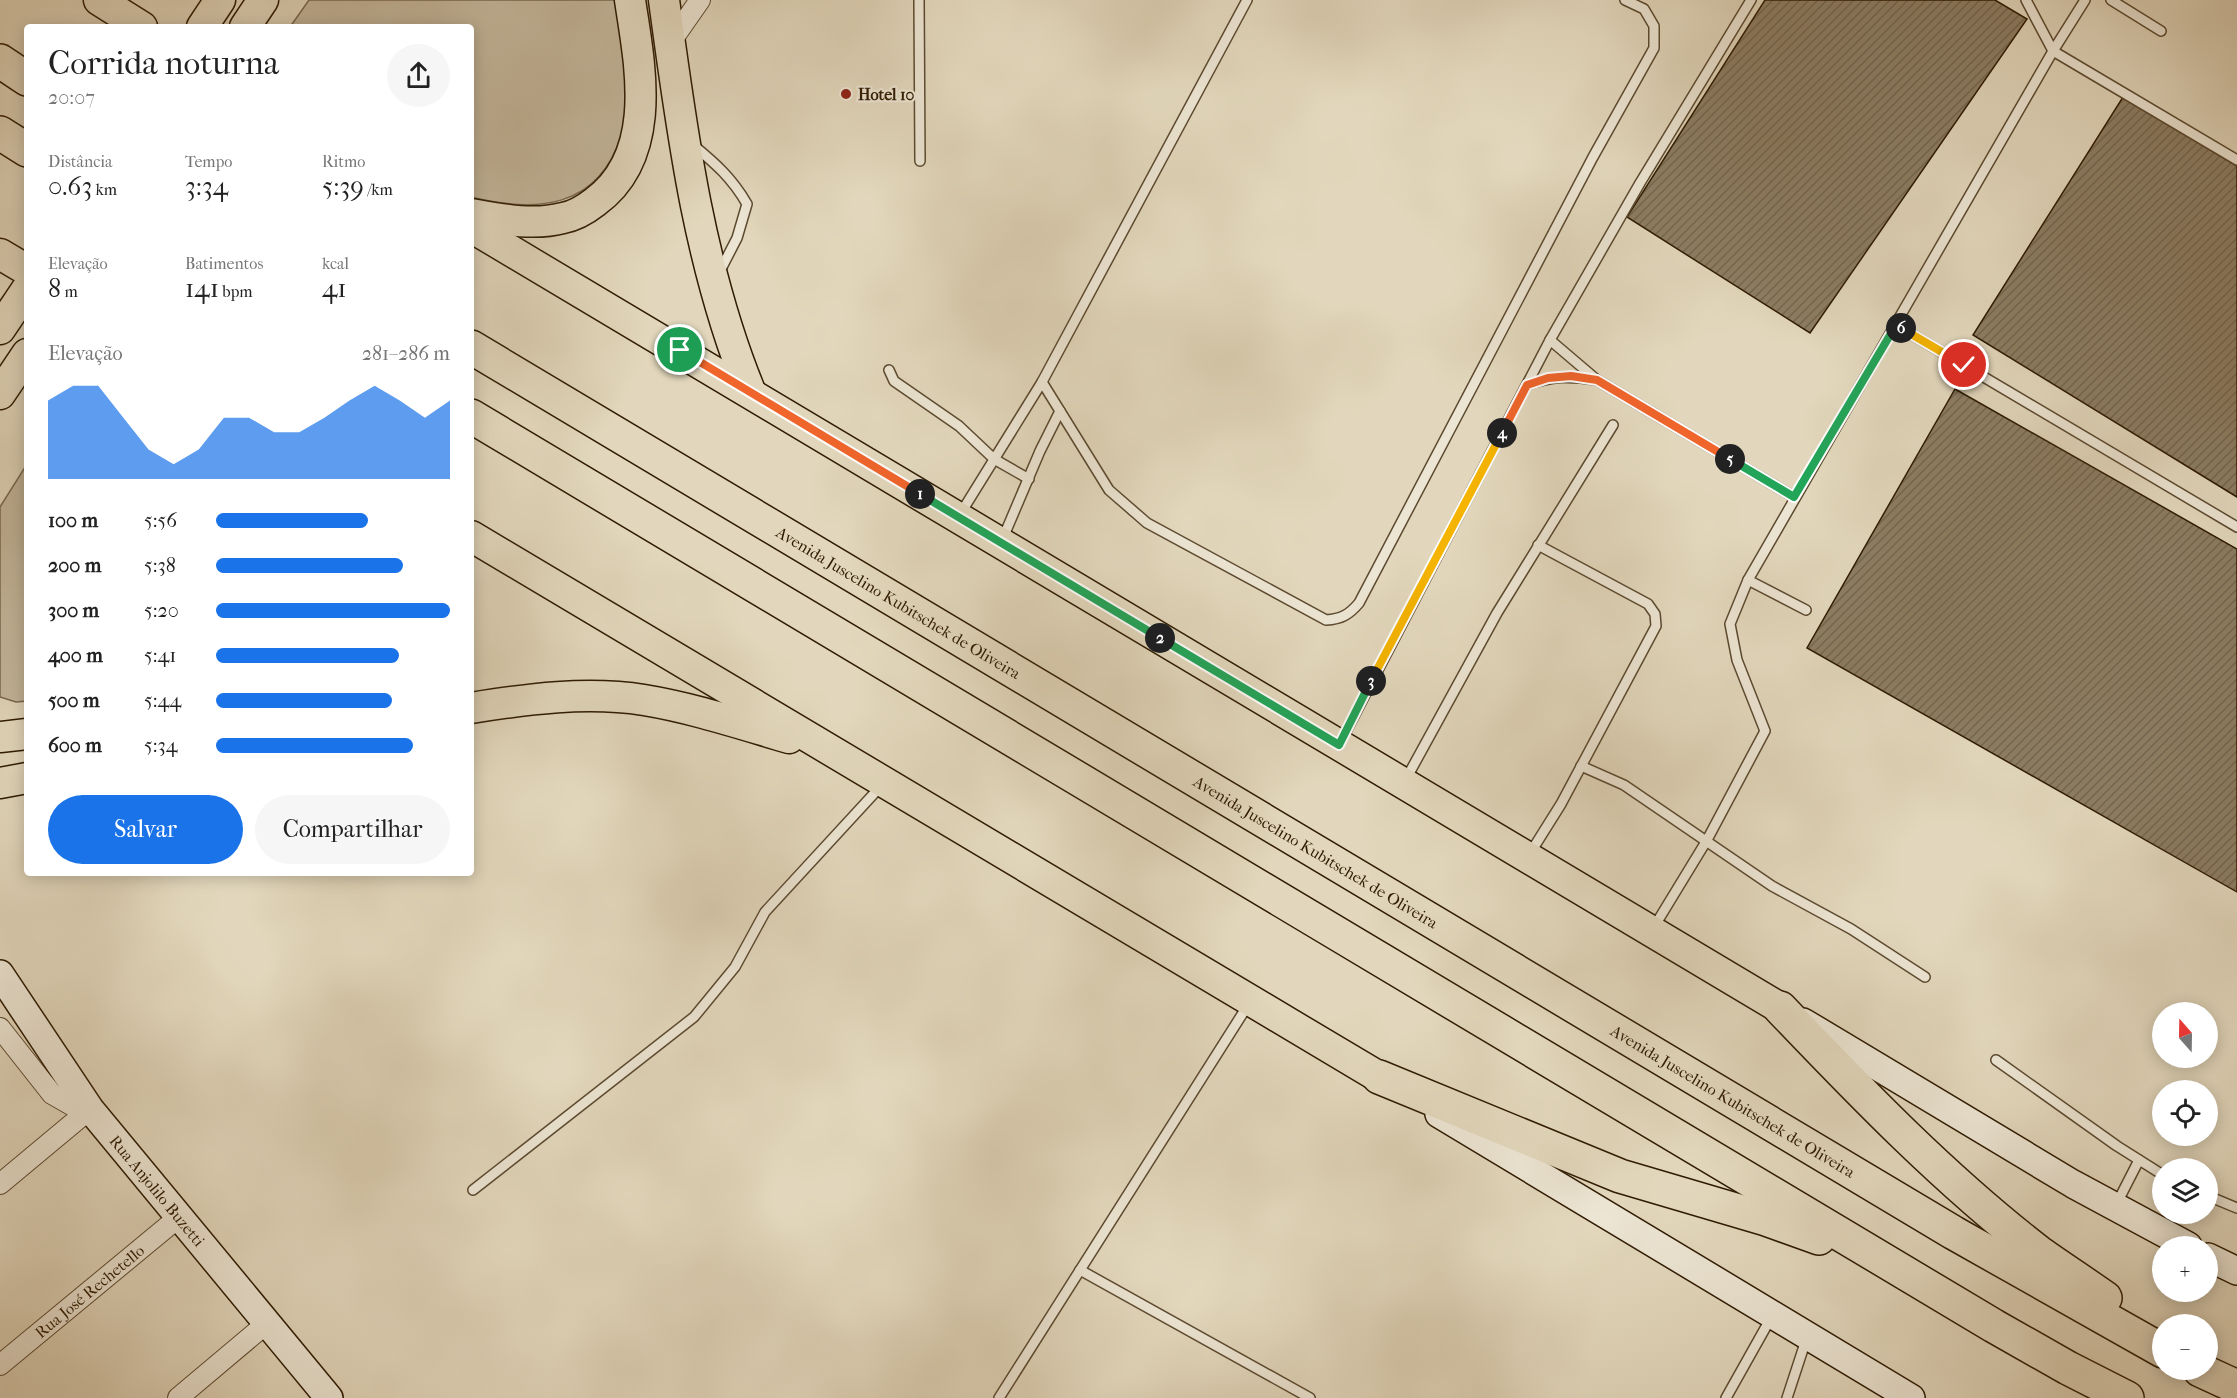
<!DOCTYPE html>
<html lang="pt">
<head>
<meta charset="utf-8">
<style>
  body { margin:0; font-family:"IM FELL French Canon",serif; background:#f6f6f6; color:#222; height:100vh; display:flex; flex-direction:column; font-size:22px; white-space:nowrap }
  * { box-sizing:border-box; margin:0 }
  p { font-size:20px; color:#767676 }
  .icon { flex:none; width:33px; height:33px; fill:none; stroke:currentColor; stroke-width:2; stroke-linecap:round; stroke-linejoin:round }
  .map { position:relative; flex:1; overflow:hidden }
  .panel { position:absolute; left:24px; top:24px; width:450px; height:852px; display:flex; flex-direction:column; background:#fff; border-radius:6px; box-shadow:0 3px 15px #0003 }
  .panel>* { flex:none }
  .needle { width:39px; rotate:340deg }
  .buttons { position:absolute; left:2152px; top:1002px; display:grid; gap:12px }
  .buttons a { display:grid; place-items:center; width:66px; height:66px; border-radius:50%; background:#fff; box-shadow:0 3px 15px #0003; font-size:30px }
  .pin { position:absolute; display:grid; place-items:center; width:51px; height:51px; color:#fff; margin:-26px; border:3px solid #fff; border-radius:50%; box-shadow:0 2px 6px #0007 }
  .km { position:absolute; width:30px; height:30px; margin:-15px; border-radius:50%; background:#222; color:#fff; font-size:16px; line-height:30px; text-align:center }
  .round { display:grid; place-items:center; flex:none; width:63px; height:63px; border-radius:32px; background:#f6f6f6 }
  .head { display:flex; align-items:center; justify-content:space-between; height:102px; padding:0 24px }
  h1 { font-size:33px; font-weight:600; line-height:45px }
  .figures { display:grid; grid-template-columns:repeat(3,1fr); gap:9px; height:102px; padding:6px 24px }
  .figures div { display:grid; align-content:center }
  .figures b { font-size:26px; font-weight:600 }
  .figures small { font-size:16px; font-weight:400 }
  .figures p { font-size:16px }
  .chart { height:168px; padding:12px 24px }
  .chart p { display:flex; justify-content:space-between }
  .chart svg { width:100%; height:108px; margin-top:6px; fill:#1a73e8; opacity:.7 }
  .action { display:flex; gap:12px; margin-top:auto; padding:12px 24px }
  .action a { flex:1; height:69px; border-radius:36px; background:#1a73e8; color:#fff; font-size:24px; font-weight:600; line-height:69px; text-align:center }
  .action a+a { background:#f6f6f6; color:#222 }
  ul { padding:0 24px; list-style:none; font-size:20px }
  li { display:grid; grid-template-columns:96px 72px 1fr; align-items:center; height:45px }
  li i { height:15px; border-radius:8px; background:#1a73e8 }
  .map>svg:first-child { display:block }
  .green { fill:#c4b79c; stroke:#7a694f; stroke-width:1.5 }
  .building { fill:url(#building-hatch); stroke:#2f1b02; stroke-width:1.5 }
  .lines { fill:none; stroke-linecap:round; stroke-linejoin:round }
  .lane-casing { stroke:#5c4a30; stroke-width:12 }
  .street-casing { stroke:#5c4a30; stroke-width:22 }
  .secondary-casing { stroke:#2f1b02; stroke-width:30 }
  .primary-casing { stroke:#2f1b02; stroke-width:33 }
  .highway-casing { stroke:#2f1b02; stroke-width:36 }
  .lane { stroke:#ece5d3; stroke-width:9 }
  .street { stroke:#ece5d3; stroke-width:20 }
  .secondary { stroke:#ece5d3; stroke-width:27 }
  .primary { stroke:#e2d7bc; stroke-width:30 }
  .highway { stroke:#e2d7bc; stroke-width:33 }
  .split-1-casing { stroke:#fff; stroke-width:12 }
  .split-2-casing { stroke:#fff; stroke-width:12 }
  .split-3-casing { stroke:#fff; stroke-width:12 }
  .split-4-casing { stroke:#fff; stroke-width:12 }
  .split-5-casing { stroke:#fff; stroke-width:12 }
  .split-6-casing { stroke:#fff; stroke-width:12 }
  .split-7-casing { stroke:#fff; stroke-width:12 }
  .split-1 { stroke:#f0652b; stroke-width:8 }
  .split-2 { stroke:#22a559; stroke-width:8 }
  .split-3 { stroke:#22a559; stroke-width:8 }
  .split-4 { stroke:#f5b400; stroke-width:8 }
  .split-5 { stroke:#f0652b; stroke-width:8 }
  .split-6 { stroke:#22a559; stroke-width:8 }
  .split-7 { stroke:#f5b400; stroke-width:8 }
  .poi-dot { fill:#8f2418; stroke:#ece5d3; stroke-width:2 }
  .labels { text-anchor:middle; stroke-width:4.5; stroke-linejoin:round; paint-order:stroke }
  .poi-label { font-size:16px; font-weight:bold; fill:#2f1b02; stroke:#ece5d3; text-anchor:start }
  .street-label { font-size:16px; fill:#2f1b02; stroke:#ece5d3 }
</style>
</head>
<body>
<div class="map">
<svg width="2237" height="1398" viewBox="0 0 2237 1398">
  <defs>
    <pattern id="building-hatch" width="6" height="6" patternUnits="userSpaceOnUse" patternTransform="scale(1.5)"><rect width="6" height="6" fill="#8c7d63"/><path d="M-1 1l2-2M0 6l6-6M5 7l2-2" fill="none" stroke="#73664f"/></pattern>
  </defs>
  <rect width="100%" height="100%" fill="#e2d7bc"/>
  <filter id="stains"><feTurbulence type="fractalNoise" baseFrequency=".00333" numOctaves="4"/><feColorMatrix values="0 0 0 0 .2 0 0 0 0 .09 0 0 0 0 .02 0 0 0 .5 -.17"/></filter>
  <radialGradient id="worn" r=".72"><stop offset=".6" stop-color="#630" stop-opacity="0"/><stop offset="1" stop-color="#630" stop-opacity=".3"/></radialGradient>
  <!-- green -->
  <g class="green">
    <path d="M309,0h306c6,31 12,60 13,91 0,7 2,16 0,23 -1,7 -4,15 -7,22 -23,73 -85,77 -150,61v-170h-181z"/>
    <path d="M27,464v237l-11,1 -16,-5v-190z"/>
  </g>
  <!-- building -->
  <g class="building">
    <path d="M1765,0h230l32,19 -217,314 -183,-116z"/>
    <path d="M2123,97l114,69v331l-264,-162z"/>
    <path d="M1955,389l282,160v343l-430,-244z"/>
  </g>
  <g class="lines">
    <!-- lane casing -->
    <g class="lane-casing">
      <g id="lane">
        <path d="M919,0l1,161"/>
        <path d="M2026,0l27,51 184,109"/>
        <path d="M2111,0l50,31"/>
        <path d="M693,145c23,19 39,33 54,59l-10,34 -17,33"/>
        <path d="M1896,325l341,202"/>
        <path d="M1550,340l47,40 197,117"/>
        <path d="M889,370l5,11 65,45 35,33 35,20"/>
        <path d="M1042,382l67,108 38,33 179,97c15,-1 23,-5 33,-17l234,-446 61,-109v-22l-10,-17 -19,-9"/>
        <path d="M1527,385c26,-9 42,-9 70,-5"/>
        <path d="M959,516l83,-134 205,-382"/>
        <path d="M1003,538l37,-87 20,-40"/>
        <path d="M1748,580l58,30"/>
        <path d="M1341,741l209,-401 90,-157 111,-183"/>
        <path d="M1581,766l43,19 148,101 79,43 74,48"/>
        <path d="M1406,779l91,-166 116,-188"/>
        <path d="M1529,855l32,-51 95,-178 -1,-12 -7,-10 -110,-59"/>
        <path d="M1654,927l53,-87 58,-109 -28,-71 -7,-36 18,-44 305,-529 32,-51"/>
        <path d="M1996,1060l121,86 46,29"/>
        <path d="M473,1190l221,-173 41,-50 30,-55 116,-126"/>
        <path d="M2208,1196l29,12"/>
        <path d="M2117,1203l22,-43"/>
        <path d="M1080,1270l230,128"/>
        <path d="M999,1398l249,-393"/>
        <path d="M1726,1398l46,-82"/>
        <path d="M1787,1398l20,-61"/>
      </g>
    </g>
    <!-- street casing -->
    <g class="street-casing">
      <g id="street">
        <path d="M670,43l30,-43"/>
        <path d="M0,1028l52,66 21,12 17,3"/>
        <path d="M0,1184l90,-75"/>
        <path id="s1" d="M0,1365l179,-148"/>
        <path d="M178,1398l89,-75"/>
      </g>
    </g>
    <!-- secondary casing -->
    <g class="secondary-casing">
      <g id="secondary">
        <path id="s2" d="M0,974l90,135 239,289"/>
        <path d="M1803,1022l270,162 115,62"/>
        <path d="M1439,1114l472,284"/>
        <path d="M2208,1257l29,14"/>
      </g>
    </g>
    <!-- primary casing -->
    <g class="primary-casing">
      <g id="primary">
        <path d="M99,0l43,27"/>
        <path d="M664,0c18,133 35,266 86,391"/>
        <path d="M202,27l18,-27"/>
        <path d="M245,27l18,-27"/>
        <path d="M471,214c29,5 62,12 92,4 11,-2 23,-9 32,-16 64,-47 45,-136 35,-202"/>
        <path d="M471,227l1309,781"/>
        <path d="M0,254l27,16"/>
        <path d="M0,329l27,-40"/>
        <path d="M0,394l27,-40"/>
        <path d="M471,536l908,541"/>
        <path d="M471,708c56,-9 116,-17 173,-8 49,8 97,24 145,38"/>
        <path d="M0,737l27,-3"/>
        <path d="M0,783l27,-5"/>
      </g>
    </g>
    <!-- highway casing -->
    <g class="highway-casing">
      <g id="highway">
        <path d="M0,61l27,18"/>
        <path d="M0,133l27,17"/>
        <path id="s3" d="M471,347l1483,886 209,118"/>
        <path d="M471,416l1523,910 74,42 59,30"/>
        <path d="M1780,1008c82,86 166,173 261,246 21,15 43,29 64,44"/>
        <path d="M1379,1077l241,99 146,43 53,19"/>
        <path d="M2200,1370l37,17"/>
      </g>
    </g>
    <!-- lane -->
    <use href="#lane" class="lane"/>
    <!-- street -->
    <use href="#street" class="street"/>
    <!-- secondary -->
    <use href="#secondary" class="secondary"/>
    <!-- primary -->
    <use href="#primary" class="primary"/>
    <!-- highway -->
    <use href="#highway" class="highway"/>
  </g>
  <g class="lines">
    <!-- split-1 casing -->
    <g class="split-1-casing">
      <path id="split-1" d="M680,350l240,144"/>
    </g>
    <!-- split-2 casing -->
    <g class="split-2-casing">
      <path id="split-2" d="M920,494l240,144"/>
    </g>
    <!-- split-3 casing -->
    <g class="split-3-casing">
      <path id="split-3" d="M1160,638l179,107 32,-64"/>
    </g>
    <!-- split-4 casing -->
    <g class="split-4-casing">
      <path id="split-4" d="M1371,681l131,-248"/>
    </g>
    <!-- split-5 casing -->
    <g class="split-5-casing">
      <path id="split-5" d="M1502,433l25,-48 21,-7 23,-2 26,4 133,79"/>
    </g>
    <!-- split-6 casing -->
    <g class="split-6-casing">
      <path id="split-6" d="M1730,459l64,38 102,-172 5,3"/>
    </g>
    <!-- split-7 casing -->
    <g class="split-7-casing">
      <path id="split-7" d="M1901,328l63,37"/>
    </g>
    <!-- split-1 -->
    <use href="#split-1" class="split-1"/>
    <!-- split-2 -->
    <use href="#split-2" class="split-2"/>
    <!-- split-3 -->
    <use href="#split-3" class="split-3"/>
    <!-- split-4 -->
    <use href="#split-4" class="split-4"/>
    <!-- split-5 -->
    <use href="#split-5" class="split-5"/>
    <!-- split-6 -->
    <use href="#split-6" class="split-6"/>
    <!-- split-7 -->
    <use href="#split-7" class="split-7"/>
  </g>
  <!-- markers -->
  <circle class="poi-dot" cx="846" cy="94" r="6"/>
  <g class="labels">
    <!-- poi labels -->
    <g class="poi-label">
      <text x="858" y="100">Hotel 10</text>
    </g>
    <!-- street labels -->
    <g class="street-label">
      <text dy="6" stroke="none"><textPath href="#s3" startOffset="498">Avenida Juscelino Kubitschek de Oliveira</textPath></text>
      <text dy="6" stroke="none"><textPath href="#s3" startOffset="984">Avenida Juscelino Kubitschek de Oliveira</textPath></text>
      <text dy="6" stroke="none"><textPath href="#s3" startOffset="1470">Avenida Juscelino Kubitschek de Oliveira</textPath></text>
      <text dy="6" stroke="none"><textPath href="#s2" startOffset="268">Rua Anjolilo Buzetti</textPath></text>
      <text dy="6" stroke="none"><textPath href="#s1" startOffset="116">Rua José Rechetello</textPath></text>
    </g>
  </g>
  <rect width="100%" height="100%" filter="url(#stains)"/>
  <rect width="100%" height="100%" fill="url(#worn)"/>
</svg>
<div class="buttons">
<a><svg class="needle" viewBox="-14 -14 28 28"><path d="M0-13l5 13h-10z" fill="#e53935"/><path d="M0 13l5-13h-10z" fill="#767676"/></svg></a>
<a><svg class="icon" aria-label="locate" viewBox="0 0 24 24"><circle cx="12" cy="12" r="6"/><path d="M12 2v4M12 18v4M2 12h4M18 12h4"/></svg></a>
<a><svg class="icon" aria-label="layers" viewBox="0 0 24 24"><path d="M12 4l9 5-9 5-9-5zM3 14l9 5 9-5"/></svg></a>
<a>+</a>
<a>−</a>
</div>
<div class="pin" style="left:680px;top:350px;background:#1e9e55"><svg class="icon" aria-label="arrive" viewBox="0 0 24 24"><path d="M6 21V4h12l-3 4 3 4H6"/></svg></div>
<div class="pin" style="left:1964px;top:365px;background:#d93025"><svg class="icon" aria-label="check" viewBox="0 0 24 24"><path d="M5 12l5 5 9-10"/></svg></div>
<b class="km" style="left:920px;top:494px">1</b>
<b class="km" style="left:1160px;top:638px">2</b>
<b class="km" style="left:1371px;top:681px">3</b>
<b class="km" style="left:1502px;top:433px">4</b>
<b class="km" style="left:1730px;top:459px">5</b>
<b class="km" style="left:1901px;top:328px">6</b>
<section class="panel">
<div class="head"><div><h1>Corrida noturna</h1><p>20:07</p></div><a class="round"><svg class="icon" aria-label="share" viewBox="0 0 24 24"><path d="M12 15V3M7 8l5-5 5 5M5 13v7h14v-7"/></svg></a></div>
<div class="figures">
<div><p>Distância</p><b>0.63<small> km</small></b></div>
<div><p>Tempo</p><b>3:34</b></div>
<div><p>Ritmo</p><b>5:39<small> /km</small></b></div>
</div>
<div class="figures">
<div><p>Elevação</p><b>8<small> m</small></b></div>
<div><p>Batimentos</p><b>141<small> bpm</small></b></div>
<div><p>kcal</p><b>41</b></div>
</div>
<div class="chart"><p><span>Elevação</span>281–286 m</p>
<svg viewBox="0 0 160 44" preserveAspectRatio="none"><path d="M0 44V12L10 6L20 6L30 19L40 32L50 38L60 32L70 19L80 19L90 25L100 25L110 19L120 12L130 6L140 12L150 19L160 12V44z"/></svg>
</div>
<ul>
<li><b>100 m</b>5:56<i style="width:65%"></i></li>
<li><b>200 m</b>5:38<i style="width:80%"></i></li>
<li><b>300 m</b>5:20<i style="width:100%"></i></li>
<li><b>400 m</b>5:41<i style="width:78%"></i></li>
<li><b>500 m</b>5:44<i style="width:75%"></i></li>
<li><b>600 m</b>5:34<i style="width:84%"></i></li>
</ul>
<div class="action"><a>Salvar</a><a>Compartilhar</a></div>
</section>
</div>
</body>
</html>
